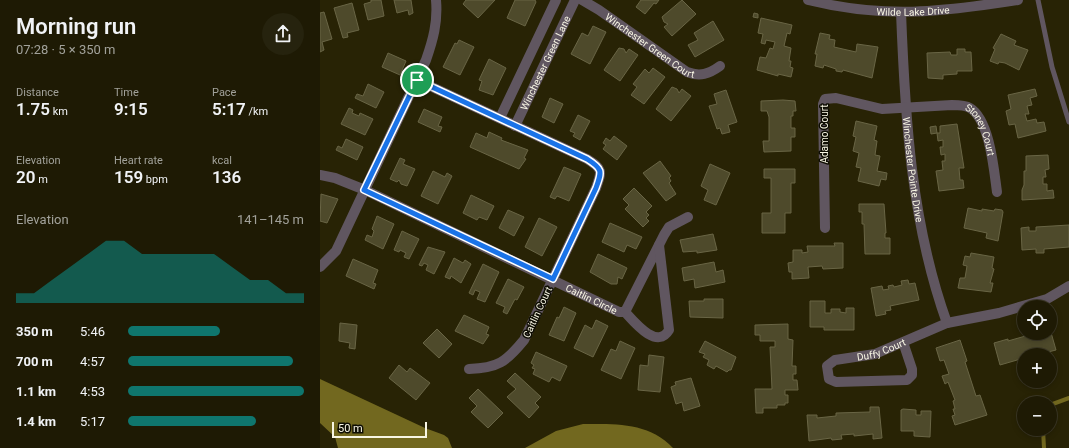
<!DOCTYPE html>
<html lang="en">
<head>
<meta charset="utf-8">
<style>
  body { margin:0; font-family:Roboto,sans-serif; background:#26230e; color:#f1f3f6; height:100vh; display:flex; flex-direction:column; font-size:15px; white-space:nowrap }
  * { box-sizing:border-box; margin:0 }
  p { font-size:13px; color:#a1a19a }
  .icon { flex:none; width:22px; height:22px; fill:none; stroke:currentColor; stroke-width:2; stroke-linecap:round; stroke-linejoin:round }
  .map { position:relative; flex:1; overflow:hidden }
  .panel { display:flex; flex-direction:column; background:#1e1a04; width:320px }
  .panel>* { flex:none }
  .buttons { position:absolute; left:697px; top:300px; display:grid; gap:8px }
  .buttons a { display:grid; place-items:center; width:40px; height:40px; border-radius:50%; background:#1e1a04; box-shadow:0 2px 6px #0003,0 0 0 1px #3c3826; font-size:20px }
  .scale { position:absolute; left:12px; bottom:10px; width:95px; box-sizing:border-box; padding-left:4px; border:2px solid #f8f6e4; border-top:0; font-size:11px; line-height:14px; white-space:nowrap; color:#f8f6e4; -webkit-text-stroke:3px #0e0d03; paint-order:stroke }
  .pin { position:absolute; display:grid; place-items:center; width:34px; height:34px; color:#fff; margin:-17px; border:2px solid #fff; border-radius:50%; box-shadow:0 1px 4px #0007 }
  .round { display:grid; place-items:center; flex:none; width:42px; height:42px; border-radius:21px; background:#26230e }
  .headline { display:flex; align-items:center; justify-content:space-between; height:68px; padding:0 16px }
  h1 { font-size:22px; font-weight:600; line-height:30px }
  .stats { display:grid; grid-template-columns:repeat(3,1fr); gap:6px; height:68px; padding:4px 16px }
  .stats div { display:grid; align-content:center }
  .stats b { font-size:17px; font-weight:600 }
  .stats small { font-size:11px; font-weight:400 }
  .stats p { font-size:11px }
  .chart { height:112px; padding:8px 16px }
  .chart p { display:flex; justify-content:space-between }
  .chart svg { width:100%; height:72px; margin-top:4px; fill:#0f766e; opacity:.7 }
  ul { padding:0 16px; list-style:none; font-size:13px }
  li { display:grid; grid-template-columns:64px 48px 1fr; align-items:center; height:30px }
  li i { height:10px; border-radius:5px; background:#0f766e }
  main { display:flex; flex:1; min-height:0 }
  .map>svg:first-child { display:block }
  .water { fill:#72681f }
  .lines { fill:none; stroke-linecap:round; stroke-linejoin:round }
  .stream { stroke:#72681f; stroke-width:4 }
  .building { fill:#4e4a2b; stroke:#696545 }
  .service { stroke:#605660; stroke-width:5 }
  .minor { stroke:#605660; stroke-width:10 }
  .route-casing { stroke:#fff; stroke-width:8 }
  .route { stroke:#1a73e8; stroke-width:5 }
  .labels { text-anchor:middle; stroke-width:3; stroke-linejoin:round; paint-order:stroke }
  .street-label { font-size:10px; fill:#f8f6e4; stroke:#0e0d03 }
</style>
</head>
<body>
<main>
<section class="panel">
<div class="headline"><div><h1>Morning run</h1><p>07:28 · 5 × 350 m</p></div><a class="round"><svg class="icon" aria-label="share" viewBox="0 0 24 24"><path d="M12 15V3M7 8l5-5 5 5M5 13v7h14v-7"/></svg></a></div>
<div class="stats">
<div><p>Distance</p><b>1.75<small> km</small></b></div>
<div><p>Time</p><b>9:15</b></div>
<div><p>Pace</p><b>5:17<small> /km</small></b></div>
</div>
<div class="stats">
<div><p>Elevation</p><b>20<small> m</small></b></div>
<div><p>Heart rate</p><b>159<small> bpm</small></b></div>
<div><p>kcal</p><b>136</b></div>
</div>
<div class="chart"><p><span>Elevation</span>141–145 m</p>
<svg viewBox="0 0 160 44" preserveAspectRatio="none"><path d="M0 44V38L10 38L20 30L30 22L40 14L50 6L60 6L70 14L80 14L90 14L100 14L110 14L120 22L130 30L140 30L150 38L160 38V44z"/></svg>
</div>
<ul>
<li><b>350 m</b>5:46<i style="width:52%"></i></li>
<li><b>700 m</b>4:57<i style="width:94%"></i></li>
<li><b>1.1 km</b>4:53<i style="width:100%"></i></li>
<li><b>1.4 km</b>5:17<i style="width:73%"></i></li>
</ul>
</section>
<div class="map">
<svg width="749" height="448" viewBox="0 0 749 448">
  <rect width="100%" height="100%" fill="#282305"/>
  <!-- water -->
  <g class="water">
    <path d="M0,379l105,49 19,7 4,3 4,10h-114l-3,-11 -15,-14z"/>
    <path d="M263,424c32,0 66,-2 90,24h-148l31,-17z"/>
  </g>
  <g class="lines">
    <!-- stream -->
    <g class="stream">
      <path d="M730,405l19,-7"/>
      <path d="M723,429l1,19"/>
    </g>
  </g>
  <!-- building -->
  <g class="building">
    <path d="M51,0h10l3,16 -16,4 -4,-16 7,-2z"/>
    <path d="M74,0h17l2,13 -4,2 -1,-5 -11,3z"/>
    <path d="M146,0h29l-17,18 -15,-14z"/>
    <path d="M195,0h20l1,2 -11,24 -18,-8z"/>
    <path d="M321,0h18l-3,4 -2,-1 -9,11 -9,-7z"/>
    <path d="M362,0l14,14 -24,22 -8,-9 4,-3 -4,-2 -2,-5z"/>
    <path d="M32,3l7,27 -12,3 1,4 -5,1 -9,-30z"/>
    <path d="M4,12l8,27 -10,3 2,8 -4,2v-39z"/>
    <path d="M434,13l4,1v4l-5,-1z"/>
    <path d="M441,18l31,7 -2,9 -3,-1 -3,13 7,2 -2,13h2l-1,6 3,1 -2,9 -13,-3v2l-21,-6 3,-13 6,1 4,-10 3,1 2,-7 -9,-2 -1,4 -4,-1 2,-9 -5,-1z"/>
    <path d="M393,21l11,19 -29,17 -7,-12 10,-5 -4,-7z"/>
    <path d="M273,26l13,6 -16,32 -19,-10 11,-21 6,3z"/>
    <path d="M500,33l10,2 -1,4 6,1 -1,7 22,5 1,-8 21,3 -6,31 -29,-8 -1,2 -6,-1v-2l-12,-4 -1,3 -8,-2 2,-12h-2z"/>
    <path d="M681,34l15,7 -2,4 14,5 -9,20 -14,-7 -6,-1 -1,2 -8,-3 5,-12 -2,-1z"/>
    <path d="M139,40l15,7 -14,28 -17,-8 12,-24 2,1z"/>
    <path d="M299,48l5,1 2,4 3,-4 9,6 -18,26 -16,-11z"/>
    <path d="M637,49h8v3h6l1,19h-15v3l-14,1v4l-15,-1 -1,-25 23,-1 1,3h6z"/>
    <path d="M68,53l18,8 -6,14 -18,-8z"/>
    <path d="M169,59l17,9 -13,27 -14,-5 3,-9 -3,-1z"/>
    <path d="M333,68l12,9 -21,27 -13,-9 6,-8 -4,-3 12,-15 4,4z"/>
    <path d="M48,84l16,8 -8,16 -21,-10 2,-4 6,2z"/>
    <path d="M352,87l5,2 2,4 3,-4 9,7 -20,25 -15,-12z"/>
    <path d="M715,89l2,7 -7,2 2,7 -5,1 2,8h-4l2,7 9,-2 1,4 7,-1 2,9 -28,7 -3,-14 -6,1 -3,-14 5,-2 -3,-14z"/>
    <path d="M406,90l11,32 -9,3 2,7 -8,2 -2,-6 -3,1 -8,-23 8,-2 -3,-10z"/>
    <path d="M230,98l13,6 -9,19 -12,-6z"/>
    <path d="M463,100l12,1 1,10h-3v5h-2v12h4v9h-4v14l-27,1 -1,-11h6v-24l-2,-6h-6v-10z"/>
    <path d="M29,108l4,2 -1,3 7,3 1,-3 13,6 -8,16 -24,-11z"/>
    <path d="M104,109l18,8 -4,9 4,1 -2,5 -22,-10z"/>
    <path d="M258,115l12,6 -10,19 -7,-4 2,-3 -5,-2z"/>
    <path d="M536,121l21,5 -3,14 3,1 -2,14 5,1 -3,15 10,2 -1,7 -5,-1 -2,7 -21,-5 3,-13 -5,-1 3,-14 -6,-2 3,-14 -3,-1z"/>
    <path d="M637,124l7,44h-5l1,12h3l1,8 -25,3 -3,-20 7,-1 -1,-9h3v-7l-4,1 -1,-8h3v-7l-5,1 -1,-8h3v-7z"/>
    <path d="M616,126l1,7 -6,1 -1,-7z"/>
    <path d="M169,132l13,6 -1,2 27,10 -4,8 2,1 -7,10 -49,-22 6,-14 11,5z"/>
    <path d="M294,136l13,10 -10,14 -14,-11 3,-4 -3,-2 3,-5 4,3z"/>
    <path d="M26,139l17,8 -6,13 -21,-10 2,-4 4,2z"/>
    <path d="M728,155l1,14 -4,1 1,7h-3v7h4v7l6,-1 1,8 -32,2v-10l2,-5v-14h2v-15z"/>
    <path d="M80,158l5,2 -2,4 12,5 -8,17 -6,-2 -2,-4 -2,2 -7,-3z"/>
    <path d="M340,161l11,15 -2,2 2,3 -2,2 7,11 -10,7 -23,-28z"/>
    <path d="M390,164l20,9 -14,32 -12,-5 4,-10 -7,-4z"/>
    <path d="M244,167l17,7 -12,27 -12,-5 -2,3 -5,-2z"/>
    <path d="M444,169h31v14h-4v30h-6v20h-23v-20h9v-35h-7z"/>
    <path d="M113,171l12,6 2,-4 5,3 -14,28 -17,-8z"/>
    <path d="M314,188l18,18 -6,6 3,3 -3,3 3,3 -6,6 -18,-18 4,-4 -6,-6z"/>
    <path d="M1,194l17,5 -11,24 -7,-2z"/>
    <path d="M151,195l23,11 -7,14 -8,-3 -2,3 -14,-7z"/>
    <path d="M539,204h25l2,29h-1v5h5v16h-25l-1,-30h-2v-12h-3z"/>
    <path d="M648,208l14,3v-2l12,2 1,-2 7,1 1,2 -5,29 -12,-3 1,-5 -23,-5z"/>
    <path d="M188,210l16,7 -10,19 -15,-8z"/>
    <path d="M57,216l17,8 -11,25 -18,-9 2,-5 5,2 2,-6 -2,-2z"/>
    <path d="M219,218l18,9 -15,29 -17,-9z"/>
    <path d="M290,223l32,14 -6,12 -9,-4 -3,7 -22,-10z"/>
    <path d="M749,225v22l-25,2v4h-8v-4l-14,1 -1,-22 8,-1v4h7v-4z"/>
    <path d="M82,231l17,8 -10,20 -5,-2 2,-4 -6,-3 -1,2 -5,-2z"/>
    <path d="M393,234l4,16 -20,3v-2l-14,1 -3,-12z"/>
    <path d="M514,243h9v25l-20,1 -1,-3 -14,1 1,11 -17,1v-7h-3l-1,-9 5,-1v-12h9v3l6,-1 -1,-6h28z"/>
    <path d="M108,247l17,5 -11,22 -8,-4 2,-5 -4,-2 -2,3 -3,-1z"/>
    <path d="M651,253l23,4 -2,11 2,1 -4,14h3l-2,9 -33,-4 2,-10h5l2,-12 -4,-1 2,-9 5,1z"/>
    <path d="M278,254l29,14 -5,11 -4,-2 -1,7h-6l-21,-12z"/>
    <path d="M134,258l9,5 2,-3 6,4 -10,19 -10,-7 -1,3 -5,-2z"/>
    <path d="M33,259l25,11 -5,13 3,1 -2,5 -28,-13z"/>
    <path d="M394,262l2,10 7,-2 2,12 -30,6 -1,-9 -10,2 -2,-13z"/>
    <path d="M163,264l16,8 -14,30 -8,-3 3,-7 -5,-2 -2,5 -4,-2z"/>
    <path d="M188,279l16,8 -7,13 -2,-1 -8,15 -4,-2 2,-5 -9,-4z"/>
    <path d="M588,280l1,4 6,-1 4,17 -29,6 1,4 -6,1 1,3 -10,2 -5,-28 11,-2 1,4 6,-1 -1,-3 5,-1 1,2 8,-2 -1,-4z"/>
    <path d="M384,299h19v19l-33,-1 -1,-16h15z"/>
    <path d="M490,301h15v12h6v-4h9v3l6,1v-5h8v22h-30v-3h-14z"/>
    <path d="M244,307l12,6 -12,28 -15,-6 8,-18 2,1z"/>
    <path d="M144,315l25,12 -3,7 3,1 -6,9 -28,-13z"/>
    <path d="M276,320l12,6 -15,31 -19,-9 11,-23 7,4z"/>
    <path d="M20,323l17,2 -2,24 -6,-1 1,-5 -11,-2z"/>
    <path d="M468,324v15l5,1 -1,26h4v8h-3v6h4l1,10h-13v5h3v8h-3v2h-8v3h-14v5h-7l-1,-24h17l-2,-42h5v-6h-15v-6h-5v-10z"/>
    <path d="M117,329l15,15 -13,14 -16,-15z"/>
    <path d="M730,329l6,21 -20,5h-12v3l-24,7 -6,-22 14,-4v2l28,-8h14z"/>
    <path d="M640,340l7,21 -2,1 11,34 4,-1 7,20 -32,10 -3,-9 3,-1 -2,-6h2l-2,-8 2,-1 -7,-18 -3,2 -3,-8 7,-2 -5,-14 -4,1 -4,-13z"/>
    <path d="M300,341l15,7 -14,31 -20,-9 10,-21 5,2z"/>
    <path d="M385,341l31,16 -5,13h-2l-2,2 -11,-6 -2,3 -7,-4 2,-5 -6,-3 2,-3 -6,-2z"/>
    <path d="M216,352l31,14 -7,15 -8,-4 -3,5 -16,-8 2,-5 -3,-1 2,-3 -3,-2z"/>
    <path d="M329,355l15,2 -4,35 -22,-2 2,-25 8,1z"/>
    <path d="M79,365l8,7 3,-4 20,15 -14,17 -27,-22z"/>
    <path d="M195,373l26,24 -6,6 4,4 -10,11 -22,-21 9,-8 -9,-8z"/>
    <path d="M371,378l9,28 -16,5 -2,-9 -6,2 -5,-17 5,-2 -1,-3z"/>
    <path d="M158,389l25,24 -15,15 -17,-16 6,-6 -8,-8z"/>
    <path d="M550,407h9l3,31 -9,1v-5l-19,2v-2l-13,1 1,4 -10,1 -1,-2 -22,3 -2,-26h10v3l19,-2v-3l34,-1z"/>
    <path d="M583,409l13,1v5h5v-4h10l-1,26 -16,-1v-5h-13v-21z"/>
  </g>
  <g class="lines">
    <!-- service -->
    <path class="service" d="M718,0l14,67 17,55"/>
    <!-- minor -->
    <g class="minor">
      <path id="s1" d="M262,0l17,10 88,62c13,5 22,2 33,-6"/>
      <path id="s2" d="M488,0c76,19 134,12 210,0"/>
      <path id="s3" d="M581,12c4,105 10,211 46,311"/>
      <path d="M97,80l170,79c16,10 15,12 9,29l-72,152c-18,22 -26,28 -55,29"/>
      <path d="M180,118l56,-118"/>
      <path id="s4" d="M195,126l60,-126"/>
      <path id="s5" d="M0,175l15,3 30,12 254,122h6l39,-77 5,-8 19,-10"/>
      <path id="s6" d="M505,228l-2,-124 2,-5 11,-1 46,11 70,-4c6,0 13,0 18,3 20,12 24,63 27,84"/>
      <path d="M0,267l16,-16 90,-191c7,-20 12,-38 10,-60"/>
      <path d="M305,312c10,11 32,38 44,18l-10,-85"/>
      <path id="s7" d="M583,342l9,27v6l-5,5 -71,2 -7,-3 -2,-13 8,-6 40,-6 72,-31 52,-10 48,-14 22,-13"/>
    </g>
  </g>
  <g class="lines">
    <!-- route casing -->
    <g class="route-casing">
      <path id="route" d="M97,80l170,79c16,10 15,12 9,29l-43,91 -189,-89z"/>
    </g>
    <!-- route -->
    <use href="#route" class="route"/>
  </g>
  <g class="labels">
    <!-- street labels -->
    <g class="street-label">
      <text dy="4" stroke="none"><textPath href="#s2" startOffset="106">Wilde Lake Drive</textPath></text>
      <text dy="4" stroke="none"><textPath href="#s1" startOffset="82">Winchester Green Court</textPath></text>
      <text dy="4" stroke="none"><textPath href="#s4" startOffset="70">Winchester Green Lane</textPath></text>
      <text dy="4" stroke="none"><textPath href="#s6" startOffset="301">Stoney Court</textPath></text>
      <text transform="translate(504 134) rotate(-90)" y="4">Adamo Court</text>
      <text dy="4" stroke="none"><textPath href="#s3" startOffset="158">Winchester Pointe Drive</textPath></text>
      <text dy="4" stroke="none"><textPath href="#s5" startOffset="299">Caitlin Circle</textPath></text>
      <text transform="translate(217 312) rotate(-65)" y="4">Caitlin Court</text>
      <text dy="4" stroke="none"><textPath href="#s7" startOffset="191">Duffy Court</textPath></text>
    </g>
  </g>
</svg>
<div class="buttons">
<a><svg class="icon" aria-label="locate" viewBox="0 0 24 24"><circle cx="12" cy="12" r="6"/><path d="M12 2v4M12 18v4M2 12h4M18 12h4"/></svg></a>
<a>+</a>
<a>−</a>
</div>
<div class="scale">50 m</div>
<div class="pin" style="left:97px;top:80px;background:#1e9e55"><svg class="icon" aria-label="arrive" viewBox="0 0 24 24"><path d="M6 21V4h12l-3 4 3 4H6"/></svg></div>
</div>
</main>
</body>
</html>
